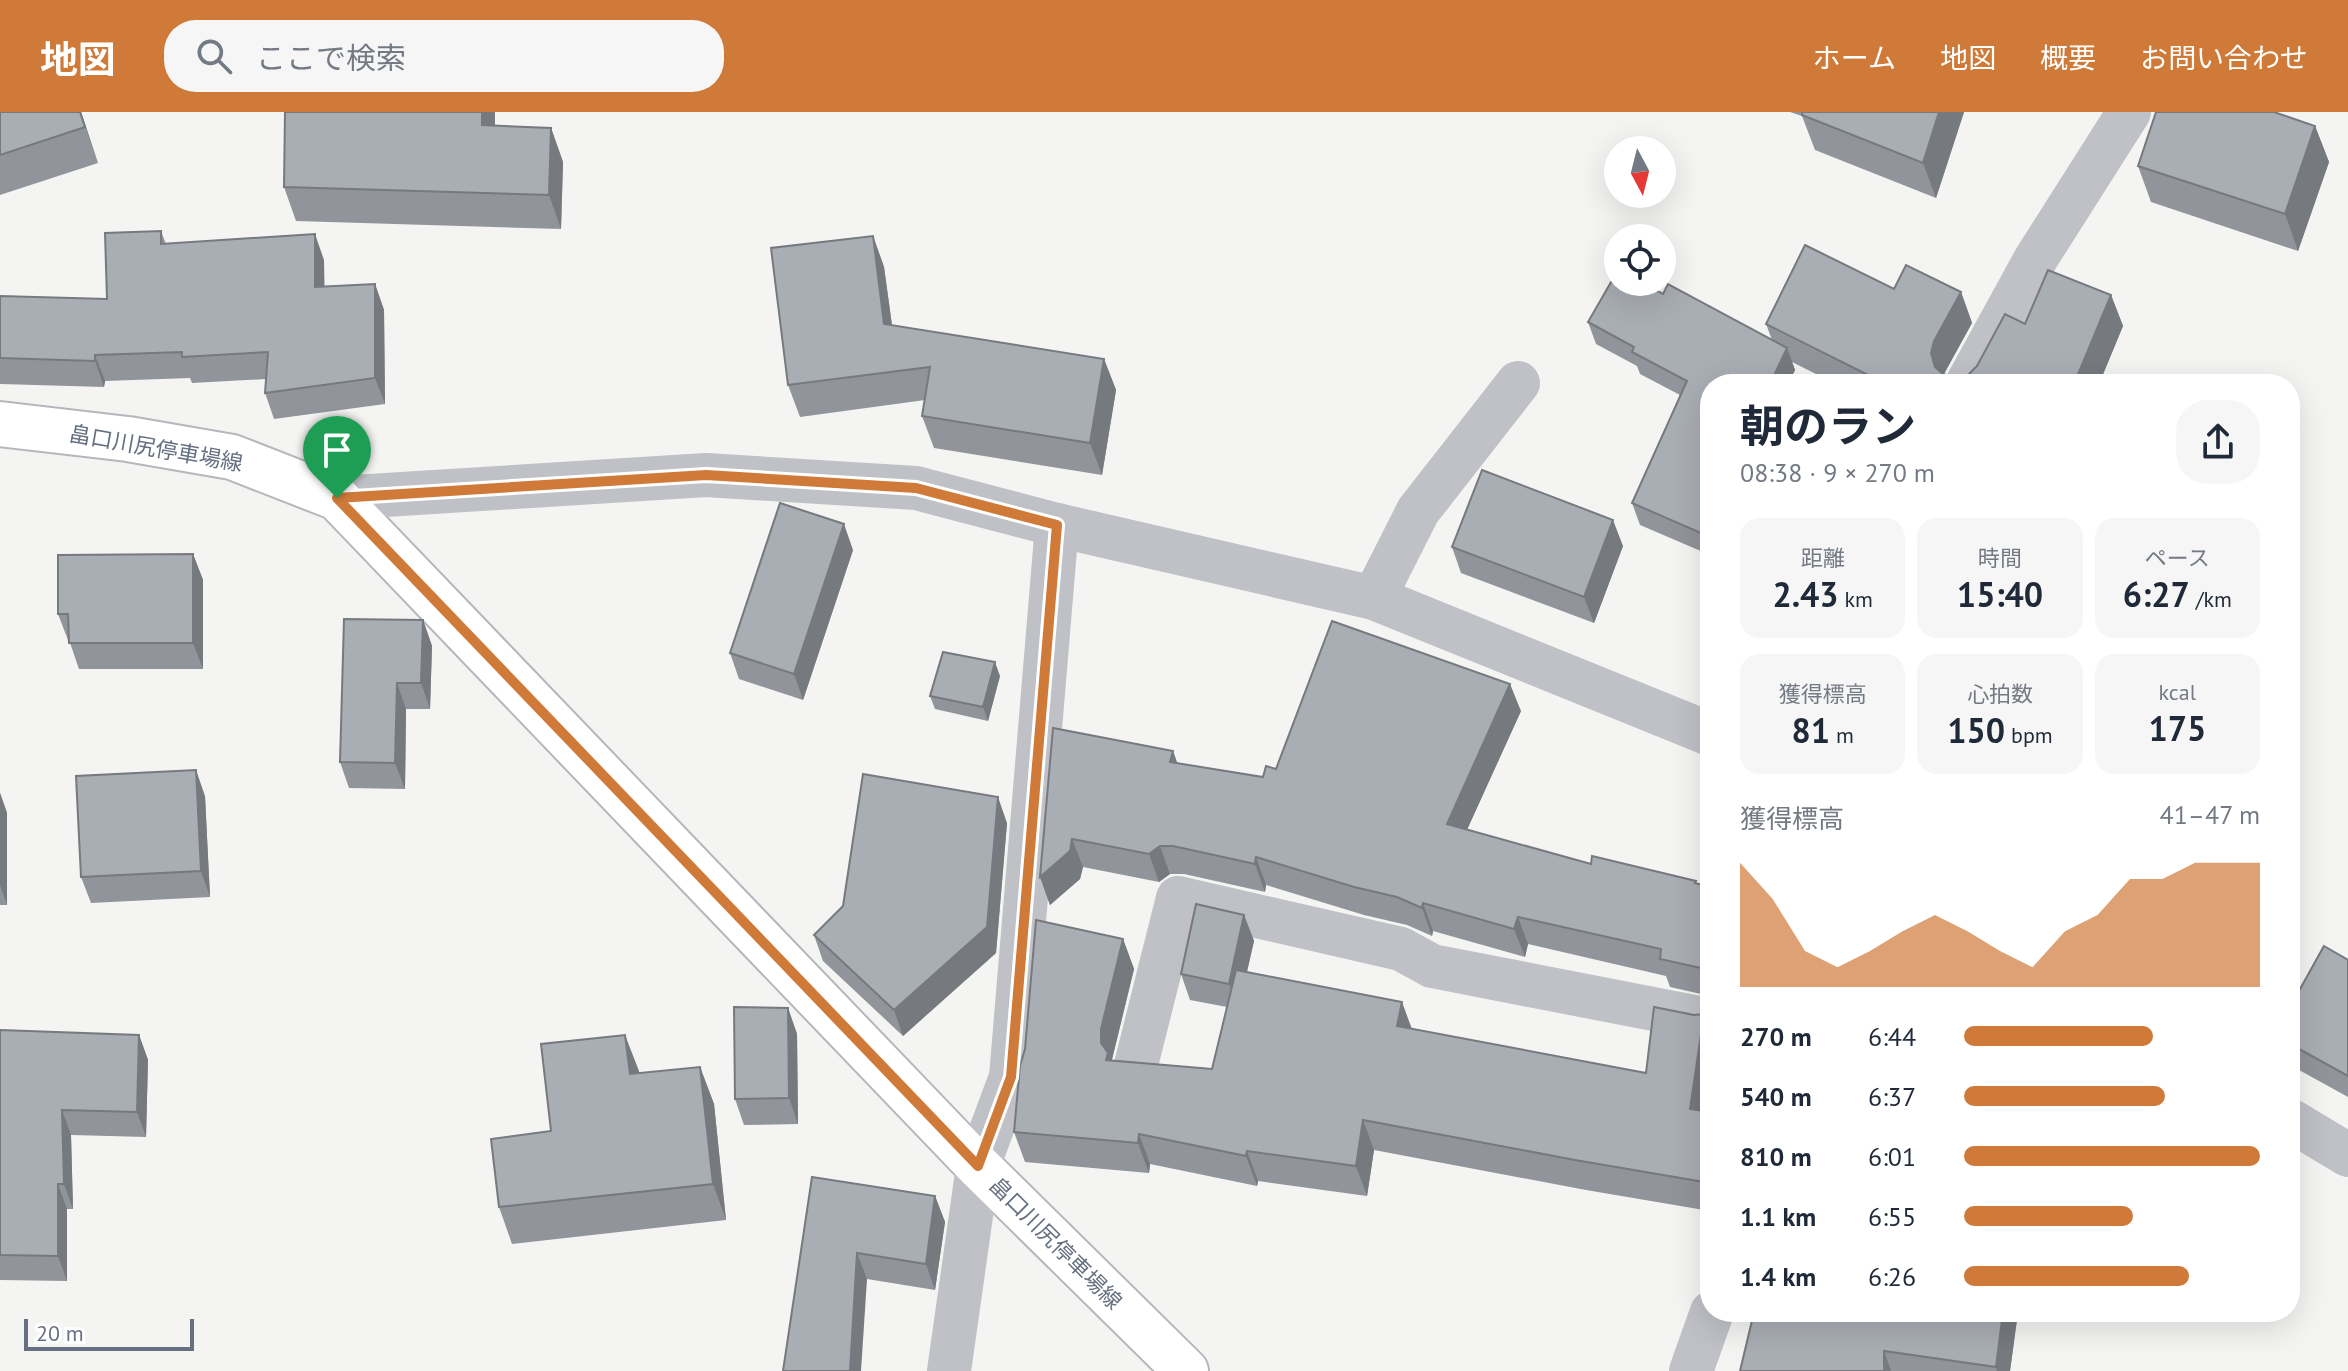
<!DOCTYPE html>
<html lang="ja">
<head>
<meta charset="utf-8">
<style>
  body { margin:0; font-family:"PT Sans","Noto Sans JP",sans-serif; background:#f6f6f7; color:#1f2937; height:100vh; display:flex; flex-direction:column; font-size:30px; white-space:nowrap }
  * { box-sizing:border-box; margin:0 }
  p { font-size:26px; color:#747a83 }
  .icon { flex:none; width:44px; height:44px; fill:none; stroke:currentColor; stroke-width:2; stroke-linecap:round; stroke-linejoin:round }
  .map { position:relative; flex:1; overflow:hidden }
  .side { position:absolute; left:1700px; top:262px; width:600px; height:948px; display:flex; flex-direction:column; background:#fff; border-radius:32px; box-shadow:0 8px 32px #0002 }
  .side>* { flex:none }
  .needle { width:52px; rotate:173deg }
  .fabs { position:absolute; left:1604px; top:24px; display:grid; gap:16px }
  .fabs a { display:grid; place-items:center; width:72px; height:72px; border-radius:50%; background:#fff; box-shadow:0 8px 32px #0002; font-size:40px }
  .scale { position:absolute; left:24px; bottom:20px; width:170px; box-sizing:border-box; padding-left:8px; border:4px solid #677080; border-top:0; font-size:22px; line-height:28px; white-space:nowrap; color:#677080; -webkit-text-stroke:6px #fff; paint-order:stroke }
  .pin { position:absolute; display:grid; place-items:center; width:68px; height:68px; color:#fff; margin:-82px -34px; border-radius:50% 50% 50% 0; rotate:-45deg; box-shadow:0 0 8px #0007 }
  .pin .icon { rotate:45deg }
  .round { display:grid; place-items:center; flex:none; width:84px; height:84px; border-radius:32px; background:#f6f6f7 }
  .head { display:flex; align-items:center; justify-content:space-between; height:136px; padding:0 40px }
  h1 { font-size:44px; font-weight:700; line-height:60px }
  .stats { display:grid; grid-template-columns:repeat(3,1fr); gap:12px; height:136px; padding:8px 40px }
  .stats div { display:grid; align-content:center; border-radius:20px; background:#f6f6f7; text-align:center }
  .stats b { font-size:34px; font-weight:700 }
  .stats small { font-size:22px; font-weight:400 }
  .stats p { font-size:22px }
  .chart { height:224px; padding:16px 40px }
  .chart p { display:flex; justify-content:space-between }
  .chart svg { width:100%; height:144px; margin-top:8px; fill:#cf7a38; opacity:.7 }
  ul { padding:0 40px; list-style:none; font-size:26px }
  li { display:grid; grid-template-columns:128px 96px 1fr; align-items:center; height:60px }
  li i { height:20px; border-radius:10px; background:#cf7a38 }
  header { display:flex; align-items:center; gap:48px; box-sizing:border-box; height:112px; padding:0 40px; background:#cf7a38; color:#fff }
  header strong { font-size:38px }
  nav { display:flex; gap:44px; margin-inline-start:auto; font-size:28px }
  .search { width:560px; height:72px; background:#f6f6f7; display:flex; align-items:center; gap:20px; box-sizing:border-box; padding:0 28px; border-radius:32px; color:#747a83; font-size:30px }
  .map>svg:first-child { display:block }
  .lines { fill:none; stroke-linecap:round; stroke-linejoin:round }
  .secondary-casing { stroke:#b4b7bc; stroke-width:48 }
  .street { stroke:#bfc1c6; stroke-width:44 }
  .secondary { stroke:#fff; stroke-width:44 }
  .wall { fill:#91959b }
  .shaded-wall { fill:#76797e }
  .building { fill:#a9adb4; stroke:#76797e; stroke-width:2 }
  .route-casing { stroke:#fff; stroke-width:16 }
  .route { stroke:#cf7a38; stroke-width:10 }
  .labels { text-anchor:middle; stroke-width:8; stroke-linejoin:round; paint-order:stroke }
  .street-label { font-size:22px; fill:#677080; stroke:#fff }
</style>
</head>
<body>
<header>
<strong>地図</strong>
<div class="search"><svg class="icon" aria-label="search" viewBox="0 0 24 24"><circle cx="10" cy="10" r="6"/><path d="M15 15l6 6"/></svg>ここで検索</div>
<nav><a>ホーム</a><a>地図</a><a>概要</a><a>お問い合わせ</a></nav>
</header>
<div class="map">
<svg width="2348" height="1259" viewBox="0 0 2348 1259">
  <rect width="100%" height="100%" fill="#f4f5f2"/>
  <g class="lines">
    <!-- secondary casing -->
    <g class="secondary-casing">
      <path id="secondary" d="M0,312l128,15 104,18 105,41 641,668 208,205"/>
    </g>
    <!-- street -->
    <g class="street">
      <path d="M1967,272l68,-124 94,-148"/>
      <path d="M337,386l369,-23 210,13 141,37 317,73 336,136"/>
      <path d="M1374,486l44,-87 100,-128"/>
      <path d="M1136,953l42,-167 223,51 31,17 278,54"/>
      <path d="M2290,1008l58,35"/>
      <path d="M949,1259l29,-205 33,-89 46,-552"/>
      <path d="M1691,1259l21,-59"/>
    </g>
    <!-- secondary -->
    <use href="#secondary" class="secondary"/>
  </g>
  <!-- wall -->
  <g class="wall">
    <path d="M0,0h81l17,51 -98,32z"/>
    <path d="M285,0h210v13l56,3 12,34 -2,67 -265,-8 -12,-34z"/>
    <path d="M1790,0h174l-28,86 -121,-48 -13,-34z"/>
    <path d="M2315,14l14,36 -31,89 -147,-49 -13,-36z"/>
    <path d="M161,119l5,13 158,16v27l51,-3 9,26 1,94 -111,15 -9,-26 1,-14 -74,4 -2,-5 -85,3 -1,6 -104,-3v-88l107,3z"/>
    <path d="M873,124l11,31 8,58 212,34 12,31 -14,85 -168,-27 -12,-32 3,-16 -125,17 -12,-32z"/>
    <path d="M1894,177l67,3 11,31 -27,49 -1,3 11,3 13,-3 57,-51 86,-29 12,31 -24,58h-263l-44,-22 3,8 -7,14h-78v171l-70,-30 -8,-22 48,-108 -40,-21 -3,-8 -41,-22 -8,-22 75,-28 109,46 -6,-16z"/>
    <path d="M1623,434l-29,77 -133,-50 -9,-26z"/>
    <path d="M853,438l-50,150 -64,-21 -9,-26z"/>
    <path d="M193,442l10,26v89h-124l-10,-29h-1l-10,-26z"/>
    <path d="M423,508l9,26 -2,63h-24l-1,80 -56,-1 -9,-26z"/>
    <path d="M1000,564l-12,45 -53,-12 -5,-13z"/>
    <path d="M1521,599l-54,118 124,35 106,19 13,4v109l-40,-9 -4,-11 -138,-32 -3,13 -92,-26 -1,5 -25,-11 -43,-10 -98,-30 -1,7 -81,-18h-14l-11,8 -76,-15 -3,12 -30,26 -10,-28 13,-149 120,23 4,12 86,14 13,-8z"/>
    <path d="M0,681l7,20v92h-7z"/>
    <path d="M205,684l5,101 -119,6 -10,-26z"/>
    <path d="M1007,711l-11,130 -93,83 -80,-75 -9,-26z"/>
    <path d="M1244,803l10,26 -7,31 165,57 234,44 64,-41v43l-5,36 5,1v99l-124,-21 -212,-40 -7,46 -109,-15 -1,5 -107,-22 -1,9 -124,-11 -11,-30 109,-193 11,30 -22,91 100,9 15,-62 -37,-7 -9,-26z"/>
    <path d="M2348,848v137l-58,-32v-58z"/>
    <path d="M788,896l9,26 1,90 -54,1 -9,-26z"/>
    <path d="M0,918l139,5 9,25 -2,77 -75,-2 2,74h-6v72l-67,-1z"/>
    <path d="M700,955l14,37 12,116 -214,24 -13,-37 52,-76 88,-60v2z"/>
    <path d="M812,1065l123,19 10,26 -10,68 -68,-11z"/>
    <path d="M2018,1200l-8,59h-270l75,-52z"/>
  </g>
  <!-- shaded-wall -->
  <g class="shaded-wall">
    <path d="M80,0h1l17,51z"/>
    <path d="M482,0h13l-1,46 -12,-33z"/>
    <path d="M1939,0h25l-28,86 -13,-35z"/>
    <path d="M2315,14l14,36 -31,89 -13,-37z"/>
    <path d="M551,16l12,34 -2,67 -12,-34z"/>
    <path d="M315,122l9,26 1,53 -10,-26z"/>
    <path d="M873,124l11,31 12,88 -12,-31z"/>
    <path d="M375,172l9,26 1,94 -10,-26z"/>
    <path d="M1961,180l11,31 -27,49 -4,12 -10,-31 3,-12z"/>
    <path d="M2111,183l12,31 -24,58h-25z"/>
    <path d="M1787,236l8,22 -7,14h-18z"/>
    <path d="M95,243l10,26 -1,6 -9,-26z"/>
    <path d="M1104,247l12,31 -14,85 -12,-32z"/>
    <path d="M1710,406v35l-7,-19z"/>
    <path d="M1613,408l10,26 -29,77 -10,-26z"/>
    <path d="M844,412l9,26 -50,150 -9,-26z"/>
    <path d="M193,442l10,26v89l-10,-26z"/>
    <path d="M423,508l9,26 -2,63 -9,-26z"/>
    <path d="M995,550l5,14 -12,45 -5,-14z"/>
    <path d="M397,571l9,26 -1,80 -10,-26z"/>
    <path d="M1510,572l11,27 -64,141 -10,-28z"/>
    <path d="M1173,639l10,28 -13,-17z"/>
    <path d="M196,658l9,26 5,101 -9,-26z"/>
    <path d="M0,681l7,20v92l-7,-20z"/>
    <path d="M998,685l9,26 -11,130 -93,83 -9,-26z"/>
    <path d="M1072,727l11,28 -3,12 -30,26 -10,-28z"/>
    <path d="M1160,734l10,28 -11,8 -10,-28z"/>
    <path d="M1256,745l10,28 -1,7 -10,-28z"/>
    <path d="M1423,791l10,28 -1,5 -10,-28z"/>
    <path d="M1244,803l10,26 -16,69 -9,-26z"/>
    <path d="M1518,805l10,27 -3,13 -11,-28z"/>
    <path d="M1123,827l11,30 -22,90v5l-6,-4 -5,-17v-14z"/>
    <path d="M1402,890l11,30 -16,-6z"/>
    <path d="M788,896l9,26 1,90 -9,-26z"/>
    <path d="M1704,902l6,18v43l-9,64 -11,-30z"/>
    <path d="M139,923l9,25 -2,77 -9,-25z"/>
    <path d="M625,923l14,36 4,40 -13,-37z"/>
    <path d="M700,955l14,37 12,116 -13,-36z"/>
    <path d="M62,998l9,25 2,74 -9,-25z"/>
    <path d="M1363,1008l11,30 -7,46 -11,-30z"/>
    <path d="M1139,1022l11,30 -1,9 -11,-30z"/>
    <path d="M1247,1039l11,30 -1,5 -11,-30z"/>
    <path d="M58,1072l9,25v72l-9,-25z"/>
    <path d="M935,1084l10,26 -10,68 -9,-26z"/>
    <path d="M857,1141l10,26 -6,92h-11z"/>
    <path d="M2003,1200h15l-8,59h-13l-1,-4z"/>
    <path d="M1884,1239l7,20h-7z"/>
  </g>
  <!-- building -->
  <g class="building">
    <path d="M0,0h80l5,15 -85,28z"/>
    <path d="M285,0h197v13l69,3 -2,67 -265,-8z"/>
    <path d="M1802,0h137l-16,51 -121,-48z"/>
    <path d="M2156,0h118l41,14 -30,88 -147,-48z"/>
    <path d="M161,119v13l154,-10v53l60,-3v94l-110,15 3,-41 -86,5v-5l-87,3v6l-95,-3v-62l107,3 -2,-66z"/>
    <path d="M873,124l11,88 220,35 -14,84 -168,-27 8,-49 -142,18 -17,-137z"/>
    <path d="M1805,133l89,44 12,-24 55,27 -27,49 -3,12 4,14 8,7 12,4 13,-3 9,-9 28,-52 20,10 23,-54 63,25 -37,89h-31l-13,-5 -2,5h-142l-120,-60z"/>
    <path d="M1618,158v12h23l22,12 5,-10 119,64 -17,36h-60v134l-7,16 -71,-31 55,-122 -55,-29 2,-5 -46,-25z"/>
    <path d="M1482,358l131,50 -29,77 -132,-50z"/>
    <path d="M780,391l64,21 -50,150 -64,-21z"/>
    <path d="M193,442v89h-124l-1,-29h-10v-59z"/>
    <path d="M344,507l79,1 -2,63h-24l-2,80 -55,-1z"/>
    <path d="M1332,509l178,63 -63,140 144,40 1,-8 104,25 -1,2 15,4v83l-50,-11 1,-10 -143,-32 -4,12 -91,-26 -1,5 -25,-11 -43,-10 -98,-30 -1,7 -82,-18h-13l-11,8 -77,-15 -2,12 -30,26 13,-149 120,23 -3,11 93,15 3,-11 10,3z"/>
    <path d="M943,540l52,10 -12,45 -53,-11z"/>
    <path d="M196,658l5,101 -120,6 -5,-101z"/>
    <path d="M863,662l135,23 -11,130 -93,83 -80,-75 29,-29z"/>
    <path d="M1196,792l48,11 -15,69 -48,-10z"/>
    <path d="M1036,808l87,19 -22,90v14l7,10 -2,7 106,9 24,-99 166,32 -5,24 249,47 8,-66 40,8 10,-1 -14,95 20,3v71l-135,-23 -212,-40 -7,46 -109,-15 -1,5 -107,-22 -1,9 -124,-11 6,-66 5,-17z"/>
    <path d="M2324,834l24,14v116l-58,-32v-37z"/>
    <path d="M734,895l54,1 1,90 -54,1z"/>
    <path d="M0,918l139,5 -2,77 -75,-2 2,74h-6v72l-58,-1z"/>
    <path d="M625,923l5,39 70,-7 13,117 -214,23 -8,-68 60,-8 -10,-87z"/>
    <path d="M812,1065l123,19 -9,68 -69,-11 -7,118h-67z"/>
    <path d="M1754,1200h28l33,7 1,-7h187l-7,55 -112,-16v20h-144z"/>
  </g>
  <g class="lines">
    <!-- route casing -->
    <g class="route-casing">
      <path id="route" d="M706,363l210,13 141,37 -46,552 -33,89 -641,-668z"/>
    </g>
    <!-- route -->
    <use href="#route" class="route"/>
  </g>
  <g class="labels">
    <!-- street labels -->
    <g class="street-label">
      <text transform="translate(156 336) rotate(10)" y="8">畠口川尻停車場線</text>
      <text transform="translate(1056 1131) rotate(45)" y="8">畠口川尻停車場線</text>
    </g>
  </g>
</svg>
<div class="fabs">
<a><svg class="needle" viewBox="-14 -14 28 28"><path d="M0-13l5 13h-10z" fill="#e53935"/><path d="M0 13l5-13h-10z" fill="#747a83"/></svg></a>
<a><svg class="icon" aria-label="locate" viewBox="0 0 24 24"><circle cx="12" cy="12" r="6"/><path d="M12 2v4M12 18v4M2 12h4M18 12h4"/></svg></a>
</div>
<div class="scale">20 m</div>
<div class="pin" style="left:337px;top:386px;background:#1e9e55"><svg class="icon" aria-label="arrive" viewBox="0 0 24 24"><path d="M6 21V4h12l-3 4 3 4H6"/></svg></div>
<section class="side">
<div class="head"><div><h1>朝のラン</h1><p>08:38 · 9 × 270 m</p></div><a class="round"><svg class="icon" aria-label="share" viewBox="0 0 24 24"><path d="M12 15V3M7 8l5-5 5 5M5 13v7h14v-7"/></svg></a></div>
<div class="stats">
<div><p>距離</p><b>2.43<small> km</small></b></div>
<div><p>時間</p><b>15:40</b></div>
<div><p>ペース</p><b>6:27<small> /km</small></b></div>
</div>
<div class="stats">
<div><p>獲得標高</p><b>81<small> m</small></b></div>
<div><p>心拍数</p><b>150<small> bpm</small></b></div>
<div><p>kcal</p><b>175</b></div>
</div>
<div class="chart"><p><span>獲得標高</span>41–47 m</p>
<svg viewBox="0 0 160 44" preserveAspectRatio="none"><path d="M0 44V6L10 17L20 33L30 38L40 33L50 27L60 22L70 27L80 33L90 38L100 27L110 22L120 11L130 11L140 6L150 6L160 6V44z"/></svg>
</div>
<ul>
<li><b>270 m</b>6:44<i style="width:64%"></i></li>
<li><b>540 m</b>6:37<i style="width:68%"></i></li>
<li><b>810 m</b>6:01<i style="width:100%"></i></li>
<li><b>1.1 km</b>6:55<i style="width:57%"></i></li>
<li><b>1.4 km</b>6:26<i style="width:76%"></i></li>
</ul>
</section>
</div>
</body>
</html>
